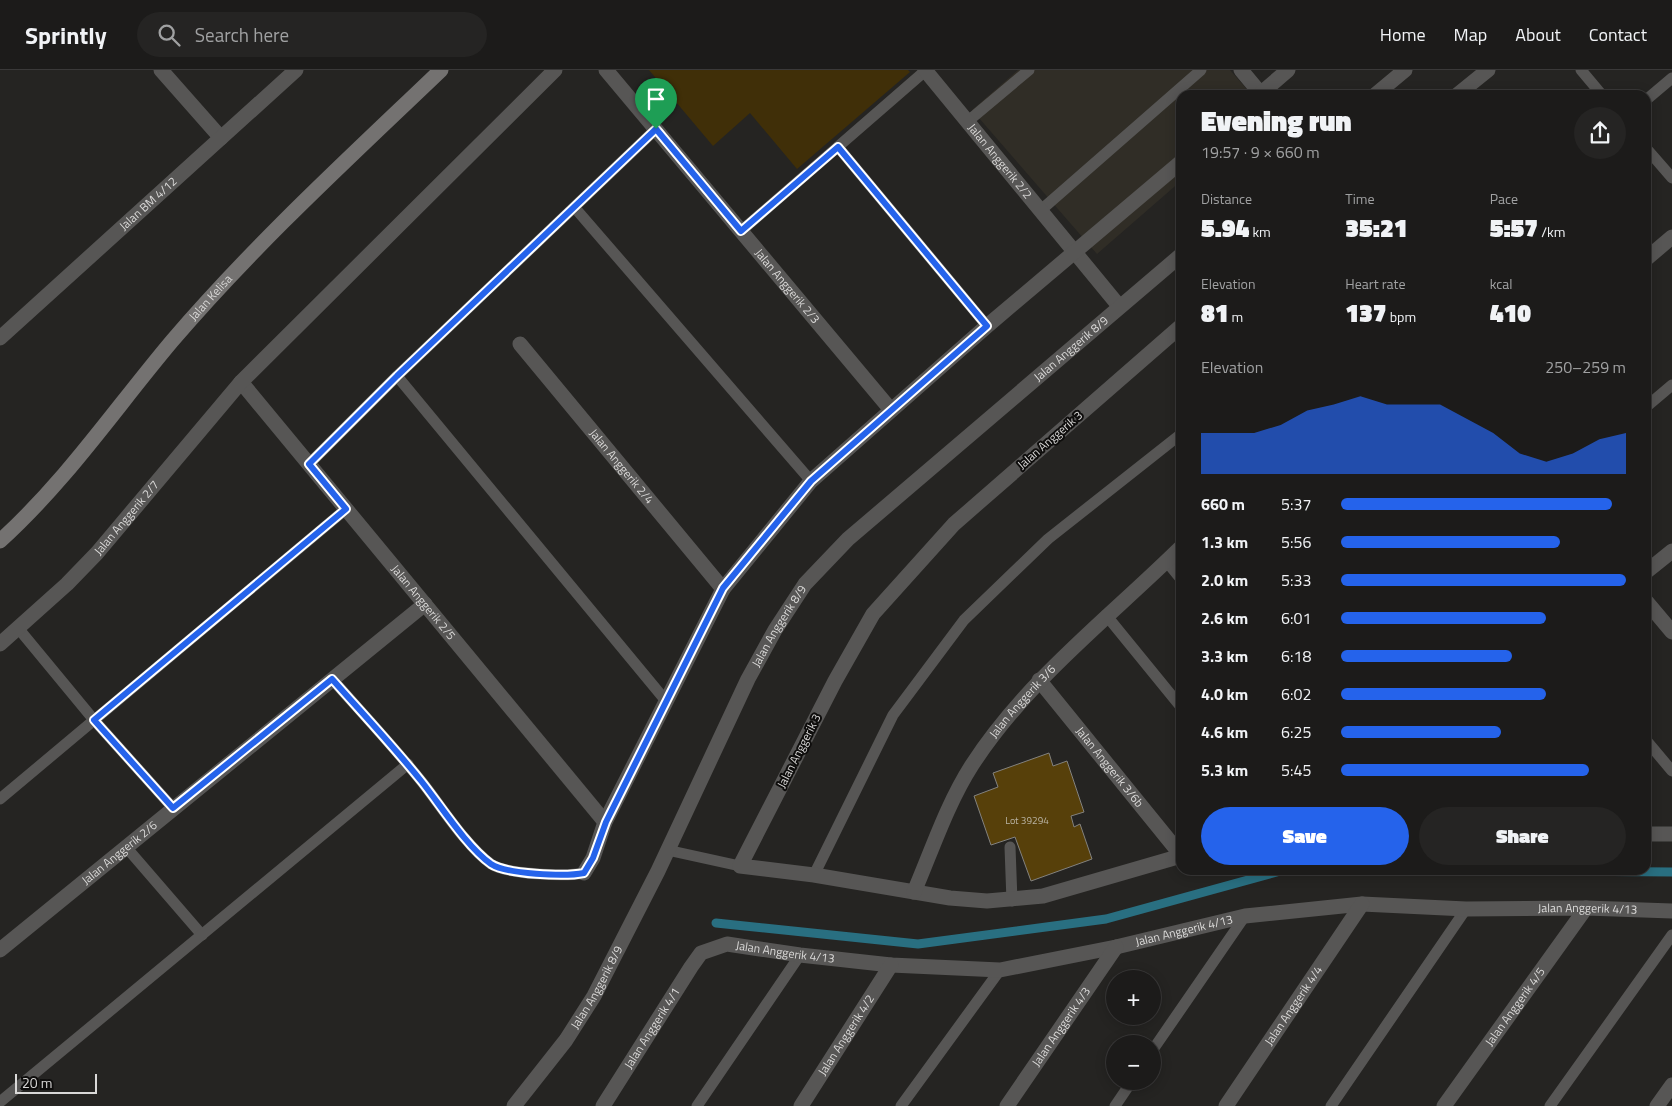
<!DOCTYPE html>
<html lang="en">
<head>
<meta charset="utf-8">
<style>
  body { margin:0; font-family:"Titillium Web",sans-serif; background:#252423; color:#f1f3f6; height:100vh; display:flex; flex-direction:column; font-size:19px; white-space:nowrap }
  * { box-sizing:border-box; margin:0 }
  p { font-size:16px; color:#a0a1a2 }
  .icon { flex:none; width:28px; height:28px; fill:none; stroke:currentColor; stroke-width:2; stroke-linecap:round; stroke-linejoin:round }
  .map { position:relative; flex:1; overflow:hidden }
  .sheet { position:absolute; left:1176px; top:20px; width:475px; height:785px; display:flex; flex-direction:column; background:#1c1b1a; border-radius:15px; box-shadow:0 2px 12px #0003,0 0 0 1px #3a3939 }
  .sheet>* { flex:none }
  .buttons { position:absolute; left:1106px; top:900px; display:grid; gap:10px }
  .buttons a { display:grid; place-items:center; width:55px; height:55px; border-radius:50%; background:#1c1b1a; box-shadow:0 2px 12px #0003,0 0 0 1px #3a3939; font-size:25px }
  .scale { position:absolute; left:15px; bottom:12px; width:82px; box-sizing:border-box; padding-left:5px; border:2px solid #dad9d8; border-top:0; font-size:14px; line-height:18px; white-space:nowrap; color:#dad9d8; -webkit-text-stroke:4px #0e0d0c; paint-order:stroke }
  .pin { position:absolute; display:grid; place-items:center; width:42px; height:42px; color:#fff; margin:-51px -21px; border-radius:50% 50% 50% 0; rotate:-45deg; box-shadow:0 0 5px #0007 }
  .pin .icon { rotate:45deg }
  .round { display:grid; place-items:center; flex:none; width:52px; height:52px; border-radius:26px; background:#252423 }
  .head { display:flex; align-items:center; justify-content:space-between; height:85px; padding:0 25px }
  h1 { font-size:28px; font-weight:800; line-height:38px }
  .stats { display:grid; grid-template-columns:repeat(3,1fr); gap:8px; height:85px; padding:5px 25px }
  .stats div { display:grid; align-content:center }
  .stats b { font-size:25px; font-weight:800 }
  .stats small { font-size:14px; font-weight:400 }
  .stats p { font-size:14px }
  .chart { height:140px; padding:10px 25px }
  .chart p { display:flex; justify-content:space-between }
  .chart svg { width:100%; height:90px; margin-top:5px; fill:#2563eb; opacity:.7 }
  .button { display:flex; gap:10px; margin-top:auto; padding:10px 25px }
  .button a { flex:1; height:58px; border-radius:30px; background:#2563eb; color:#fff; font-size:20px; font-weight:800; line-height:58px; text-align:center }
  .button a+a { background:#252423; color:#f1f3f6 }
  ul { padding:0 25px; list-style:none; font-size:16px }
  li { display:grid; grid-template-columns:80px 60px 1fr; align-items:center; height:38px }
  li i { height:12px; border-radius:6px; background:#2563eb }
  header { display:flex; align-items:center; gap:30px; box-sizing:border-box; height:70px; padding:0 25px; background:#1c1b1a; border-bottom:1px solid #3a3939 }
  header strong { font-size:24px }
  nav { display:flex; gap:28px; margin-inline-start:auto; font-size:18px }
  .search { width:350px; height:45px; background:#252423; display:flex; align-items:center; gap:12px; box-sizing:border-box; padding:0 18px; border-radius:28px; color:#a0a1a2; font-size:19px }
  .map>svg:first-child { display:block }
  .built { fill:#302d26 }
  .green { fill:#402f08 }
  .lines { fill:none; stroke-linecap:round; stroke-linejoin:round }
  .stream { stroke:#296f81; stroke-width:9 }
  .building { fill:#57400a; stroke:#83827f }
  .lane { stroke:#575655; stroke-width:11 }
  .street { stroke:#575655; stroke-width:15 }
  .secondary { stroke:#747271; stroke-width:15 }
  .route-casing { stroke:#fff; stroke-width:10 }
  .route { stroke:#2563eb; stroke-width:6 }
  .labels { text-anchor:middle; stroke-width:4; stroke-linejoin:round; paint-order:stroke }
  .number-label { font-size:10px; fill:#b9b3a4 }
  .street-label { font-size:12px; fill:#dad9d8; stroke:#0e0d0c }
</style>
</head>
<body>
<header>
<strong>Sprintly</strong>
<div class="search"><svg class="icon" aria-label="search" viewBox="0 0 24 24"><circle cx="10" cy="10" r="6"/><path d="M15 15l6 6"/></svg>Search here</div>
<nav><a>Home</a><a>Map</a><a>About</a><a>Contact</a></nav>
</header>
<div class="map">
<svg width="1672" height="1036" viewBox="0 0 1672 1036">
  <rect width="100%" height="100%" fill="#252422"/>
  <!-- built -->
  <path class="built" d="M1018,0h212l22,25h-71v86l-84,73 -125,-144z"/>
  <!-- green -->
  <path class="green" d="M649,0h259l2,2 -113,97 -47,-56 -37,33z"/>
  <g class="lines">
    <!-- stream -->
    <g class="stream">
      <path d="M1450,800l222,2"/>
      <path d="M716,853l202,21 188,-25 178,-49"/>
    </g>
  </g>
  <!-- building -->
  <path class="building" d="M1049,683l4,13 14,-5 17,51 -13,4 3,11 6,-3 12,35 -61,22 -16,-44 -24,8 -17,-49 24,-9 -5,-14z"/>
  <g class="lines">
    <!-- lane -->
    <g class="lane">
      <path d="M1581,0l21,25"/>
      <path d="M1646,30l26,-22"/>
      <path d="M967,52l62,-52"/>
      <path d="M838,77l149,179"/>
      <path d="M1646,78l26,30"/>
      <path d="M575,138l236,273"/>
      <path d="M1041,140l160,-140"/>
      <path d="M741,161l184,-160"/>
      <path d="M397,306l269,325"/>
      <path d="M1646,337l26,-22"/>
      <path d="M309,394l88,-88 259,-247"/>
      <path d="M1106,545l75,92"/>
      <path d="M18,558l76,92 79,88"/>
      <path d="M332,609c30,34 62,68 90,103 19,24 45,65 69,82 15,10 74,13 93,9"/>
      <path d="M1646,670l26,31"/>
      <path d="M0,729l346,-290"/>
      <path d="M126,777l76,88"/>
      <path d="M1010,777l2,54"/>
      <path d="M667,780l73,16"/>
      <path d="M814,805l79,-160 71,-95 84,-81 133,-105"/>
      <path d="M1152,981l93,-135"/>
      <path d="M0,1032l408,-338"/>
      <path d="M697,1036l103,-151"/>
      <path d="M901,1036l99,-136"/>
      <path d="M1115,1036l17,-25"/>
      <path d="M1331,1036l135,-197"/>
      <path d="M1550,1036l122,-171"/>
    </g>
    <!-- street -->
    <g class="street">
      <path d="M161,0l60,68"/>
      <path id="s1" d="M606,0l285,340"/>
      <path id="s2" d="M925,0l194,236"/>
      <path d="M1241,0l20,24"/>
      <path d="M1259,25l29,-25"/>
      <path d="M1375,25l30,-25"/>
      <path d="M1457,25l31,-25"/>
      <path d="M1646,189l26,-22"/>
      <path d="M1181,256l-227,198 -81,90 -38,67 -95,185 74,9 136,23 37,3 56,-5 138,-40"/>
      <path id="s3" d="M0,268l296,-268"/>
      <path id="s4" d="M520,274l203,245"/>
      <path id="s5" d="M241,312l364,440"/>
      <path d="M1168,490l13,16"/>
      <path d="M1646,502l26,-21"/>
      <path d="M1646,531l26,31"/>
      <path id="s6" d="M0,574l67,-60 30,-31 144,-171 314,-312"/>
      <path id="s7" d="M1039,610l142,175"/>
      <path d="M1646,764h26"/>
      <path d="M584,803l9,-15 12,-36 118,-233 88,-108 176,-155 194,-164"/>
      <path id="s8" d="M914,822c18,-42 33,-88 58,-127 56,-86 137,-147 209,-218"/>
      <path id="s9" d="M0,880l425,-346"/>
      <path id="s10" d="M514,1036l52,-66 28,-44 64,-125 90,-192 27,-49 30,-46 43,-45 333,-284"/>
      <path id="s11" d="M603,1036l88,-139 10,-14 26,-9 73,11 91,10 109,5 116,-23 129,-31 117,-12 104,5 120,-1 86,3"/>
      <path id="s12" d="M801,1036l90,-141"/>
      <path id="s13" d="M1007,1036l109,-159"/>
      <path id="s14" d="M1226,1036l136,-202"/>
      <path id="s15" d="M1444,1036l142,-198"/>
      <path d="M1657,1036l15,-21"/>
    </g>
    <!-- secondary -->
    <path class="secondary" id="s16" d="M0,471c67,-61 114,-131 172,-200 83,-97 177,-183 269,-271"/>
  </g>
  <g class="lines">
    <!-- route casing -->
    <g class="route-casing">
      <path id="route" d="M656,59l85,102 97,-84 149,179 -176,155 -88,107 -117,234 -13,36 -9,15c-19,4 -78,1 -93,-9 -24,-17 -50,-58 -69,-82 -28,-35 -60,-69 -90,-103l-159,129 -79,-88 252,-211 -37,-45 88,-88z"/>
    </g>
    <!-- route -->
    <use href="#route" class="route"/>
  </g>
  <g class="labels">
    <!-- number labels -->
    <g class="number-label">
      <text x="1027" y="754">Lot 39294</text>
    </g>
    <!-- street labels -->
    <g class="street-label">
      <text dy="4" stroke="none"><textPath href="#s2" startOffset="118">Jalan Anggerik 2/2</textPath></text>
      <text dy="4" stroke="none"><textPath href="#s3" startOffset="200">Jalan BM 4/12</textPath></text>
      <text dy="4" stroke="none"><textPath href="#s1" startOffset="282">Jalan Anggerik 2/3</textPath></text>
      <text dy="4" stroke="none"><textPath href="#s16" startOffset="322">Jalan Kelisa</textPath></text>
      <text dy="4" stroke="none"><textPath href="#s10" startOffset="955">Jalan Anggerik 8/9</textPath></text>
      <text transform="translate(1050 370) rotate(-41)" y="4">Jalan Anggerik 3</text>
      <text dy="4" stroke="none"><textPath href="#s4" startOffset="159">Jalan Anggerik 2/4</textPath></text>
      <text dy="4" stroke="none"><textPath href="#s6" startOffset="179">Jalan Anggerik 2/7</textPath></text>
      <text dy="4" stroke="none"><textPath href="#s5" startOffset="286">Jalan Anggerik 2/5</textPath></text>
      <text dy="4" stroke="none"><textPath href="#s10" startOffset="550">Jalan Anggerik 8/9</textPath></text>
      <text dy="4" stroke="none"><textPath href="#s8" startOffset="221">Jalan Anggerik 3/6</textPath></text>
      <text transform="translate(799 681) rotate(-63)" y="4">Jalan Anggerik 3</text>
      <text dy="4" stroke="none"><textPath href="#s7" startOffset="112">Jalan Anggerik 3/6b</textPath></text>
      <text dy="4" stroke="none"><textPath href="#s9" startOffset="154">Jalan Anggerik 2/6</textPath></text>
      <text dy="4" stroke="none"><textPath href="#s11" startOffset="1078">Jalan Anggerik 4/13</textPath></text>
      <text dy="4" stroke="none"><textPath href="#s11" startOffset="672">Jalan Anggerik 4/13</textPath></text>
      <text dy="4" stroke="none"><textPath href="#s11" startOffset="268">Jalan Anggerik 4/13</textPath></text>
      <text dy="4" stroke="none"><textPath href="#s10" startOffset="145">Jalan Anggerik 8/9</textPath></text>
      <text dy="4" stroke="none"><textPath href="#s14" startOffset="121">Jalan Anggerik 4/4</textPath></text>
      <text dy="4" stroke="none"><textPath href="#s15" startOffset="122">Jalan Anggerik 4/5</textPath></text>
      <text dy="4" stroke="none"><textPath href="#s13" startOffset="96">Jalan Anggerik 4/3</textPath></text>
      <text dy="4" stroke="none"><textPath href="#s11" startOffset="92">Jalan Anggerik 4/1</textPath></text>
      <text dy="4" stroke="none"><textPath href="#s12" startOffset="84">Jalan Anggerik 4/2</textPath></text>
    </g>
  </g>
</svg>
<div class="buttons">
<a>+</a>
<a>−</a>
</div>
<div class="scale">20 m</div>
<div class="pin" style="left:656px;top:59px;background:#1e9e55"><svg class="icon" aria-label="arrive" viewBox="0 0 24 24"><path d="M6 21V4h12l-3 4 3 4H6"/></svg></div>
<section class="sheet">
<div class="head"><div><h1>Evening run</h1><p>19:57 · 9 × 660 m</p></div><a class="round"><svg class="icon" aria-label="share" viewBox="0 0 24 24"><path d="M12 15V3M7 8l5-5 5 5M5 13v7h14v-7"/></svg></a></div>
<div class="stats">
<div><p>Distance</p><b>5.94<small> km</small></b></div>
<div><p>Time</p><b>35:21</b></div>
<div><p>Pace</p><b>5:57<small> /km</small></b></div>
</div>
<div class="stats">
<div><p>Elevation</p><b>81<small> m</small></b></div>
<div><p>Heart rate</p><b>137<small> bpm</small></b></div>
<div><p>kcal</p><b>410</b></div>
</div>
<div class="chart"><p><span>Elevation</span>250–259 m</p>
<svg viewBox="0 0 160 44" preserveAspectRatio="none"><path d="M0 44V24L10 24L20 24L30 20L40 13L50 10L60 6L70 10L80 10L90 10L100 17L110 24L120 34L130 38L140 34L150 27L160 24V44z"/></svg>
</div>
<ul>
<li><b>660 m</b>5:37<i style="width:95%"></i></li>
<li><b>1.3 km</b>5:56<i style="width:77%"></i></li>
<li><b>2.0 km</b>5:33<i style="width:100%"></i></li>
<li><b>2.6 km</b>6:01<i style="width:72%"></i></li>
<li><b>3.3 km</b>6:18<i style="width:60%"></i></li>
<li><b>4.0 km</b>6:02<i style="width:72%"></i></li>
<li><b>4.6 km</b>6:25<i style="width:56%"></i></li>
<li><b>5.3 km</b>5:45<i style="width:87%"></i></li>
</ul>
<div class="button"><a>Save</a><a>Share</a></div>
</section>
</div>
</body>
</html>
